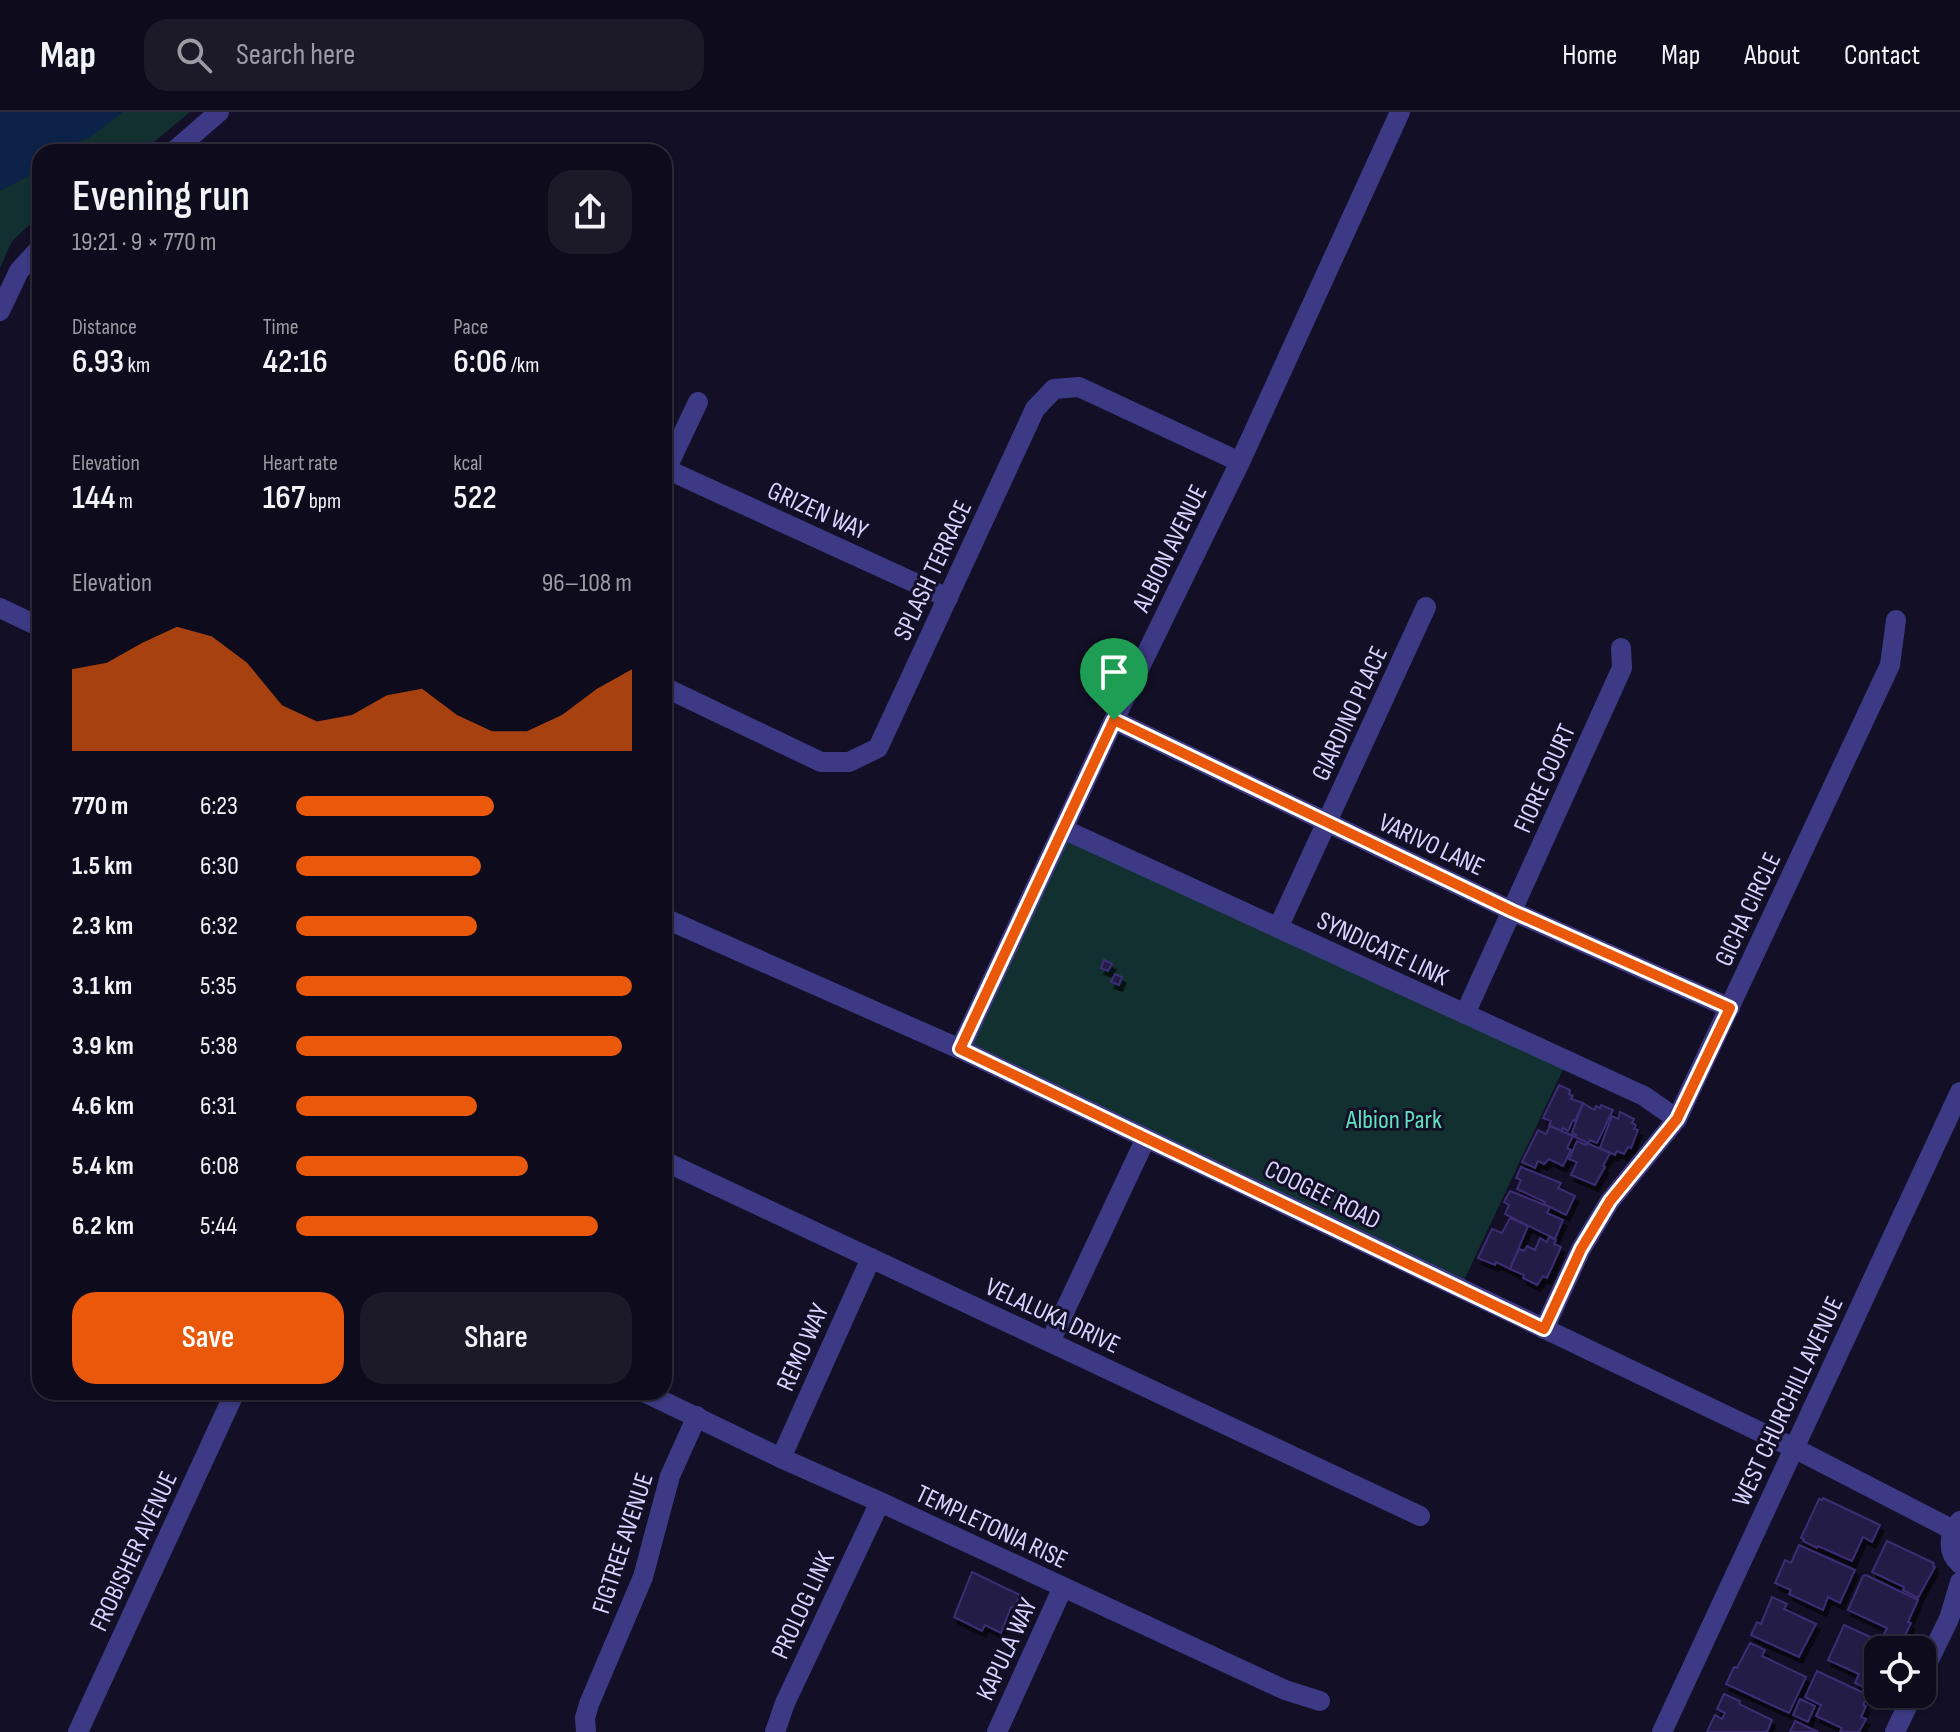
<!DOCTYPE html>
<html lang="en">
<head>
<meta charset="utf-8">
<style>
  body { margin:0; font-family:"Sofia Sans Condensed",sans-serif; background:#1c1929; color:#f1f3f6; height:100vh; display:flex; flex-direction:column; font-size:30px; white-space:nowrap }
  * { box-sizing:border-box; margin:0 }
  p { font-size:26px; color:#9b9ba3 }
  .icon { flex:none; width:44px; height:44px; fill:none; stroke:currentColor; stroke-width:2; stroke-linecap:round; stroke-linejoin:round }
  .map { position:relative; flex:1; overflow:hidden }
  .drawer { position:absolute; left:32px; top:32px; width:640px; height:1256px; display:flex; flex-direction:column; background:#0e0b1c; border-radius:24px; box-shadow:0 2px 6px #0004,0 0 0 2px #2e2b3b }
  .drawer>* { flex:none }
  .fabs { position:absolute; left:1864px; top:1524px; display:grid; gap:16px }
  .fabs a { display:grid; place-items:center; width:72px; height:72px; border-radius:16px; background:#0e0b1c; box-shadow:0 2px 6px #0004,0 0 0 2px #2e2b3b; font-size:40px }
  .pin { position:absolute; display:grid; place-items:center; width:68px; height:68px; color:#fff; margin:-82px -34px; border-radius:50% 50% 50% 0; rotate:-45deg; box-shadow:0 0 8px #0007 }
  .pin .icon { rotate:45deg }
  .round { display:grid; place-items:center; flex:none; width:84px; height:84px; border-radius:24px; background:#1c1929 }
  .head { display:flex; align-items:center; justify-content:space-between; height:136px; padding:0 40px }
  h1 { font-size:44px; font-weight:600; line-height:60px }
  .figures { display:grid; grid-template-columns:repeat(3,1fr); gap:12px; height:136px; padding:8px 40px }
  .figures div { display:grid; align-content:center }
  .figures b { font-size:34px; font-weight:600 }
  .figures small { font-size:22px; font-weight:400 }
  .figures p { font-size:22px }
  .chart { height:224px; padding:16px 40px }
  .chart p { display:flex; justify-content:space-between }
  .chart svg { width:100%; height:144px; margin-top:8px; fill:#ea580c; opacity:.7 }
  .action { display:flex; gap:16px; margin-top:auto; padding:16px 40px }
  .action a { flex:1; height:92px; border-radius:24px; background:#ea580c; color:#fff; font-size:32px; font-weight:600; line-height:92px; text-align:center }
  .action a+a { background:#1c1929; color:#f1f3f6 }
  ul { padding:0 40px; list-style:none; font-size:26px }
  li { display:grid; grid-template-columns:128px 96px 1fr; align-items:center; height:60px }
  li i { height:20px; border-radius:10px; background:#ea580c }
  header { display:flex; align-items:center; gap:48px; box-sizing:border-box; height:112px; padding:0 40px; background:#0e0b1c; border-bottom:2px solid #2e2b3b }
  header strong { font-size:38px }
  nav { display:flex; gap:44px; margin-inline-start:auto; font-size:28px }
  .search { width:560px; height:72px; background:#1c1929; display:flex; align-items:center; gap:20px; box-sizing:border-box; padding:0 28px; border-radius:24px; color:#9b9ba3; font-size:30px }
  .map>svg:first-child { display:block }
  .green { fill:#12302f }
  .water { fill:#0c2248 }
  .building { fill:#241b47; stroke:#3b2d73; stroke-width:2; filter:url(#shadow) }
  .lines { fill:none; stroke-linecap:round; stroke-linejoin:round }
  .minor { stroke:#3d3a85; stroke-width:20 }
  .route-casing { stroke:#fff; stroke-width:16 }
  .route { stroke:#ea580c; stroke-width:10 }
  .labels { text-anchor:middle; stroke-width:6; stroke-linejoin:round; paint-order:stroke }
  .street-label { font-size:26px; fill:#d9d4ff; stroke:#130f26 }
  .park-label { font-size:26px; fill:#5fe0c0; stroke:#130f26 }
</style>
</head>
<body>
<header>
<strong>Map</strong>
<div class="search"><svg class="icon" aria-label="search" viewBox="0 0 24 24"><circle cx="10" cy="10" r="6"/><path d="M15 15l6 6"/></svg>Search here</div>
<nav><a>Home</a><a>Map</a><a>About</a><a>Contact</a></nav>
</header>
<div class="map">
<svg width="1960" height="1620" viewBox="0 0 1960 1620">
  <defs>
    <filter id="shadow"><feDropShadow dx="3.5" dy="6" stdDeviation="0" flood-color="#0009"/></filter>
  </defs>
  <rect width="100%" height="100%" fill="#130f26"/>
  <!-- green -->
  <g class="green">
    <path d="M0,0h190l-48,40h-102v63l-28,26 -12,27z"/>
    <path d="M1063,717l504,232 -107,228 -500,-240z"/>
  </g>
  <!-- water -->
  <path class="water" d="M0,0h123l-34,26 -34,11 -2,3h-13v18l-40,21z"/>
  <!-- building -->
  <g class="building">
    <path d="M1104,848l8,4 -4,7 -7,-3z"/>
    <path d="M1115,862l7,3 -3,8 -8,-3z"/>
    <path d="M1559,973l11,5 -1,4 4,2 -2,3 12,4 -8,18 -2,-1 -5,11 -5,-3 -2,3 -12,-6 2,-4 -8,-3z"/>
    <path d="M1583,991l11,7 2,-4 4,2 1,-3 12,5 -16,33 -7,-3 -2,3 -13,-6 1,-2 -4,-2z"/>
    <path d="M1620,1000l14,7 -2,4 4,2 -2,4 4,1 -7,18 -3,-1 -4,7 -7,-3 -2,4 -15,-7 12,-32 6,3z"/>
    <path d="M1550,1014l23,10 -6,12 4,2 -8,16 -14,-7 -5,5 -6,-3 -3,7 -13,-6 16,-32 8,4z"/>
    <path d="M1577,1029l9,4 1,-2 23,10 -7,13 2,1 -10,18 -24,-10 6,-13 -8,-3z"/>
    <path d="M1521,1055l40,16 -3,5 17,8 -9,19 -22,-11 1,-2 -28,-13 4,-9 -5,-2z"/>
    <path d="M1510,1079l40,16 -3,6 16,7 -8,19 -50,-25 4,-9 -5,-3z"/>
    <path d="M1510,1106l18,8 -18,43 -14,-7 -1,3 -17,-7 14,-29 10,4z"/>
    <path d="M1549,1125l7,3 -2,4 7,3 -14,31 -4,-2 -6,9 -14,-7 1,-3 -14,-6 9,-20 5,2 3,-5 8,4 5,-12 7,4z"/>
    <path d="M1823,1386l57,27 -8,17 -9,-5 -11,24 -34,-15 -1,2 -14,-7 1,-2 -3,-1 18,-39 3,1z"/>
    <path d="M1887,1429l47,22 -1,3 2,1 -17,31 -15,-8 1,-3 -32,-15z"/>
    <path d="M1799,1433l56,25 -15,33 -12,-6 -5,13 -34,-16 2,-4 -16,-7 10,-23 6,3z"/>
    <path d="M972,1460l48,23 -6,13 -3,-1 -10,26 -16,-8 -3,6 -28,-14z"/>
    <path d="M1866,1463l52,25 -10,22 3,1 -9,19 -18,-8 3,-6 -39,-18 15,-34z"/>
    <path d="M1772,1485l15,7 -3,5 32,15 -17,33 -48,-22 6,-13 4,2z"/>
    <path d="M1844,1513l55,25h-21v24l-8,16 -15,-7 4,-9 -31,-14z"/>
    <path d="M1750,1531l15,7 -3,6 44,21 -17,36 -63,-29 8,-17 3,1z"/>
    <path d="M1817,1559l51,24 -5,10 3,1 -5,11 5,2 -7,13h-19l2,-4 -26,-12 5,-11 -16,-8z"/>
    <path d="M1724,1582l16,7 -1,3 33,16 -5,12h-60l8,-17 7,4 3,-6 -8,-4z"/>
    <path d="M1800,1587l15,7 -7,16 -15,-7z"/>
    <path d="M1795,1609l23,11h-28z"/>
  </g>
  <g class="lines">
    <!-- minor -->
    <g class="minor">
      <path d="M173,40l46,-40"/>
      <path d="M0,199l19,-40 21,-23"/>
      <path d="M666,357l282,129"/>
      <path d="M664,362l34,-72"/>
      <path d="M0,496l40,19"/>
      <path d="M664,575l157,75h28l29,-14 157,-339 19,-20 25,-2 161,75"/>
      <path d="M1114,608l398,191 218,97"/>
      <path d="M1063,717l581,267 33,23"/>
      <path d="M664,806l296,131 834,399 159,82"/>
      <path d="M1278,816l148,-321"/>
      <path d="M1465,902l157,-346 -1,-20"/>
      <path d="M960,937l154,-329 126,-258 160,-350"/>
      <path d="M664,1049l756,355"/>
      <path d="M1544,1217l37,-80 29,-48 67,-82 213,-454 6,-45"/>
      <path d="M1050,1230l96,-204"/>
      <path d="M644,1280l137,66 99,44 405,188 35,11"/>
      <path d="M781,1346l90,-200"/>
      <path d="M1960,1409c-11,14 -14,30 0,43"/>
      <path d="M1922,1562l27,-55 11,-37"/>
      <path d="M78,1620l157,-340"/>
      <path d="M586,1620l-1,-14 4,-14 54,-127 27,-101 27,-60"/>
      <path d="M775,1620l10,-29 95,-201"/>
      <path d="M997,1620l66,-145"/>
      <path d="M1662,1620l298,-640"/>
      <path d="M1895,1620l18,-38"/>
    </g>
  </g>
  <g class="lines">
    <!-- route casing -->
    <g class="route-casing">
      <path id="route" d="M1114,608l398,191 218,97 -53,111 -67,82 -29,48 -37,80 -584,-280z"/>
    </g>
    <!-- route -->
    <use href="#route" class="route"/>
  </g>
  <g class="labels">
    <!-- street labels -->
    <g class="street-label">
      <text transform="translate(818 398) rotate(24)" y="9">GRIZEN WAY</text>
      <text transform="translate(1169 436) rotate(-64)" y="9">ALBION AVENUE</text>
      <text transform="translate(932 458) rotate(-65)" y="9">SPLASH TERRACE</text>
      <text transform="translate(1349 601) rotate(-65)" y="9">GIARDINO PLACE</text>
      <text transform="translate(1544 666) rotate(-66)" y="9">FIORE COURT</text>
      <text transform="translate(1432 732) rotate(25)" y="9">VARIVO LANE</text>
      <text transform="translate(1747 797) rotate(-65)" y="9">GICHA CIRCLE</text>
      <text transform="translate(1383 836) rotate(25)" y="9">SYNDICATE LINK</text>
      <text transform="translate(1323 1082) rotate(26)" y="9">COOGEE ROAD</text>
      <text transform="translate(1053 1203) rotate(25)" y="9">VELALUKA DRIVE</text>
      <text transform="translate(802 1235) rotate(-66)" y="9">REMO WAY</text>
      <text transform="translate(1787 1289) rotate(-65)" y="9">WEST CHURCHILL AVENUE</text>
      <text transform="translate(992 1414) rotate(25)" y="9">TEMPLETONIA RISE</text>
      <text transform="translate(622 1431) rotate(-72)" y="9">FIGTREE AVENUE</text>
      <text transform="translate(133 1439) rotate(-65)" y="9">FROBISHER AVENUE</text>
      <text transform="translate(802 1493) rotate(-65)" y="9">PROLOG LINK</text>
      <text transform="translate(1006 1537) rotate(-65)" y="9">KAPULA WAY</text>
    </g>
    <!-- park labels -->
    <g class="park-label">
      <text x="1394" y="1016">Albion Park</text>
    </g>
  </g>
</svg>
<div class="fabs">
<a><svg class="icon" aria-label="locate" viewBox="0 0 24 24"><circle cx="12" cy="12" r="6"/><path d="M12 2v4M12 18v4M2 12h4M18 12h4"/></svg></a>
</div>
<div class="pin" style="left:1114px;top:608px;background:#1e9e55"><svg class="icon" aria-label="arrive" viewBox="0 0 24 24"><path d="M6 21V4h12l-3 4 3 4H6"/></svg></div>
<section class="drawer">
<div class="head"><div><h1>Evening run</h1><p>19:21 · 9 × 770 m</p></div><a class="round"><svg class="icon" aria-label="share" viewBox="0 0 24 24"><path d="M12 15V3M7 8l5-5 5 5M5 13v7h14v-7"/></svg></a></div>
<div class="figures">
<div><p>Distance</p><b>6.93<small> km</small></b></div>
<div><p>Time</p><b>42:16</b></div>
<div><p>Pace</p><b>6:06<small> /km</small></b></div>
</div>
<div class="figures">
<div><p>Elevation</p><b>144<small> m</small></b></div>
<div><p>Heart rate</p><b>167<small> bpm</small></b></div>
<div><p>kcal</p><b>522</b></div>
</div>
<div class="chart"><p><span>Elevation</span>96–108 m</p>
<svg viewBox="0 0 160 44" preserveAspectRatio="none"><path d="M0 44V19L10 17L20 11L30 6L40 9L50 17L60 30L70 35L80 33L90 27L100 25L110 33L120 38L130 38L140 33L150 25L160 19V44z"/></svg>
</div>
<ul>
<li><b>770 m</b>6:23<i style="width:59%"></i></li>
<li><b>1.5 km</b>6:30<i style="width:55%"></i></li>
<li><b>2.3 km</b>6:32<i style="width:54%"></i></li>
<li><b>3.1 km</b>5:35<i style="width:100%"></i></li>
<li><b>3.9 km</b>5:38<i style="width:97%"></i></li>
<li><b>4.6 km</b>6:31<i style="width:54%"></i></li>
<li><b>5.4 km</b>6:08<i style="width:69%"></i></li>
<li><b>6.2 km</b>5:44<i style="width:90%"></i></li>
</ul>
<div class="action"><a>Save</a><a>Share</a></div>
</section>
</div>
</body>
</html>
